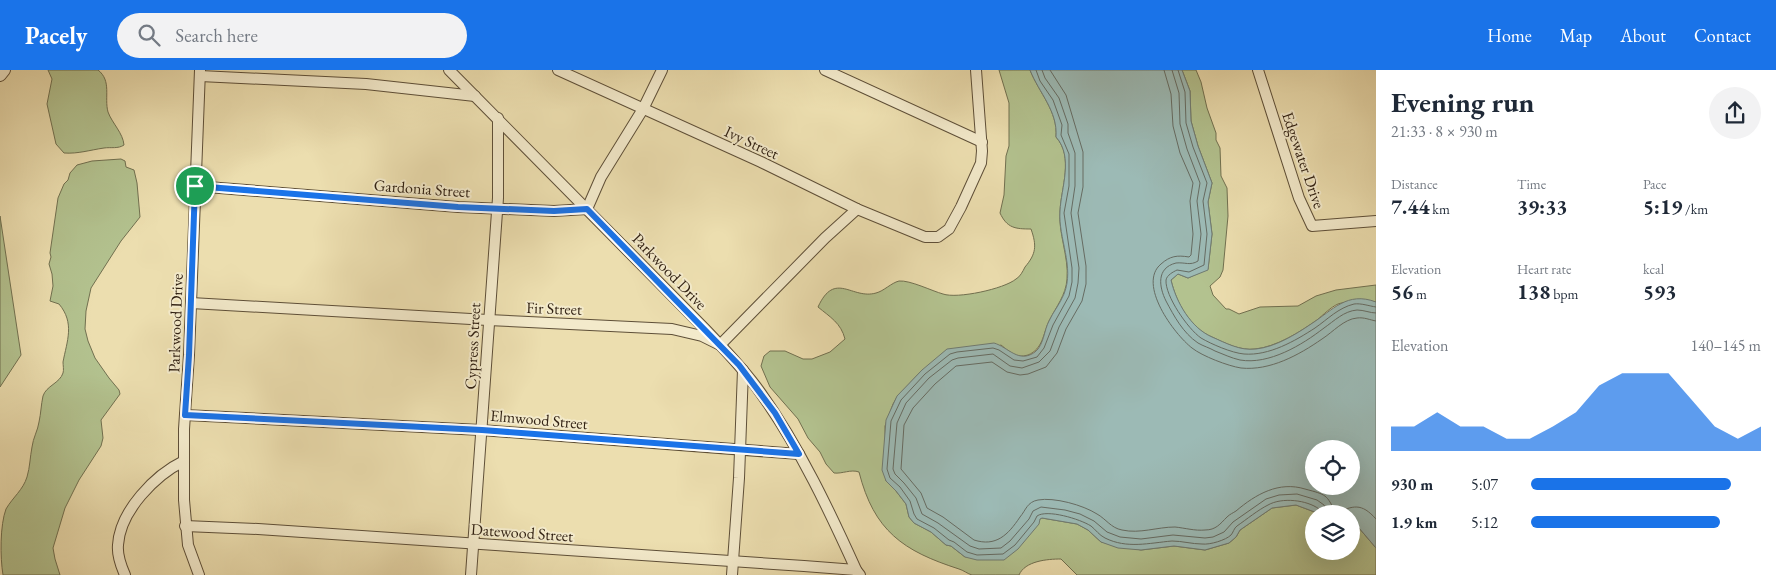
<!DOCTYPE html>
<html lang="en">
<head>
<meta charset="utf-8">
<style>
  body { margin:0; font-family:"EB Garamond",serif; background:#f2f2f3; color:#1f2937; height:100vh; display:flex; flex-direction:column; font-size:19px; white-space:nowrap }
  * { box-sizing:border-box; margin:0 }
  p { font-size:16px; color:#747a83 }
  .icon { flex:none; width:28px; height:28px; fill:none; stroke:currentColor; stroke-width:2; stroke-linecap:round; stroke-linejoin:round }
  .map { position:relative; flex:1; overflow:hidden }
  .details { display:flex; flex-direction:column; background:#fff; width:400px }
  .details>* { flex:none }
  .fabs { position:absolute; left:1305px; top:370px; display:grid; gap:10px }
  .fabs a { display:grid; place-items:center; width:55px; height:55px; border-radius:50%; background:#fff; box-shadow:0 5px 20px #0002; font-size:25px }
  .pin { position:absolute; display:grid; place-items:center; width:42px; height:42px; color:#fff; margin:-21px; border:2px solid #fff; border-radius:50%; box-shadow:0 1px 5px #0007 }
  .round { display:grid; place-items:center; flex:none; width:52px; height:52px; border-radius:26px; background:#f2f2f3 }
  .overview { display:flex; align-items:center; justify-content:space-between; height:85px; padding:0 15px }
  h1 { font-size:28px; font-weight:700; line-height:38px }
  .metrics { display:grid; grid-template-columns:repeat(3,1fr); gap:8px; height:85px; padding:5px 15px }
  .metrics div { display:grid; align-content:center }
  .metrics b { font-size:21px; font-weight:700 }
  .metrics small { font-size:14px; font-weight:400 }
  .metrics p { font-size:14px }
  .chart { height:140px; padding:10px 15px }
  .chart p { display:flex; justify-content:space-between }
  .chart svg { width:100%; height:90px; margin-top:5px; fill:#1a73e8; opacity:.7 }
  ul { padding:0 15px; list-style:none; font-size:16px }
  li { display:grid; grid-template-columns:80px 60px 1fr; align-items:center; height:38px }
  li i { height:12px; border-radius:6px; background:#1a73e8 }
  header { display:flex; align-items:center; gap:30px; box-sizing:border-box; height:70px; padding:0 25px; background:#1a73e8; color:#fff }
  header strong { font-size:24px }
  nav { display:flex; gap:28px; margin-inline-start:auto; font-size:18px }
  .search { width:350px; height:45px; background:#f2f2f3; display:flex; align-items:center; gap:12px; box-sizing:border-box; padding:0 18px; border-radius:28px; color:#747a83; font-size:19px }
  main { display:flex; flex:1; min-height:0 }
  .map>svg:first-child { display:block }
  .green { fill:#b3c28f; stroke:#717050 }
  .water { fill:#9cbab5; stroke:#707c73; fill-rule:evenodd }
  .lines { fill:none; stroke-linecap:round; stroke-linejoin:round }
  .shore { stroke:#666c63; stroke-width:1 }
  .minor-casing { stroke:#5e4f38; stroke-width:12 }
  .tertiary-casing { stroke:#5e4f38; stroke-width:14 }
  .minor { stroke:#f3eacb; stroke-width:10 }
  .tertiary { stroke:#f3eacb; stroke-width:12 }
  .route-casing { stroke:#fff; stroke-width:10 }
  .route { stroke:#1a73e8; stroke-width:6 }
  .labels { text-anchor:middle; stroke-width:4; stroke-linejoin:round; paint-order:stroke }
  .street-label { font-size:16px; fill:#2f1f11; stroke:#f3eacb }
</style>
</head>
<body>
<header>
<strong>Pacely</strong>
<div class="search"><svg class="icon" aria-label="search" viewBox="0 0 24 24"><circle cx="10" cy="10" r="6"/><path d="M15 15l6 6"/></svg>Search here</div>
<nav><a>Home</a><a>Map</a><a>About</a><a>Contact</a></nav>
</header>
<main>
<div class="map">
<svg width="1376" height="505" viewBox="0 0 1376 505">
  <rect width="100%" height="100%" fill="#ecdeaf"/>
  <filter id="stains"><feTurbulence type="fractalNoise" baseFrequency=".004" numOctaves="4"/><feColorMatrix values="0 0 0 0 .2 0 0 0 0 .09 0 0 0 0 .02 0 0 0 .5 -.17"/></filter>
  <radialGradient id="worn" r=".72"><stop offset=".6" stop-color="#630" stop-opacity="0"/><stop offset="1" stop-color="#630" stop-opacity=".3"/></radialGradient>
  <!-- green -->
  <g class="green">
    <path d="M48,0h50c14,11 6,27 10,42 4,11 15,21 16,33 -6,4 -13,2 -20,3 -14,2 -26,6 -40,5l-8,-9 -9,-40 5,-25z"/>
    <path d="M999,0h31c9,23 28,41 26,67 18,20 5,51 4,74 -2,22 9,46 7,68 -1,16 -11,28 -18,42 -6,13 -6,28 -21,34 -12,4 -18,-3 -27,-10l-79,25 -25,27 -4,7 -8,22 1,55 10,10 10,13 3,13 5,6 17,9 15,13 5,1 14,11 77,-39 35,6 11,6 13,12 40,8 33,-4 31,4 24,-7 7,-6 4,-7 32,-22 24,-3 24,9h-6v37h37v-26l8,3 17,20v27h-299l-16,-16c-14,0 -36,2 -42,16 -15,0 -32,0 -47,0 -4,-1 -9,-5 -13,-6 -56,-18 -85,-38 -100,-97 -8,-3 -17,2 -25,1l-8,-9 -6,-12 -12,-14 -10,-19 -28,-32 -9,-21 3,-10 6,-5h15l18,8h9l18,-7 15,-13c-4,-16 -15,-22 -27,-32 17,-37 34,-7 58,-14 8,-2 15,-10 23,-12 11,-1 33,10 44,13 14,5 61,-5 73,-15 4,-2 7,-8 9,-12 11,-13 12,-21 6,-38 -16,0 -24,-1 -31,-16l4,-18 2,-39 3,-10v-43z"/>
    <path d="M1182,0h14l5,12 6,26 9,25v7l4,8 1,28 6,12 1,28 -5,54 -3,7 -10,9 3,9 13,14h3l10,5 21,-7 38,-1 18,-10 20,-6 40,-5v17c-7,-2 -30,-1 -38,2 -7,3 -15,11 -21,16 -17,12 -41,27 -62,29 -15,2 -30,-6 -43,-12 -22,-9 -36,-35 -41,-57l7,-6 10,4 20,-9 4,-35 -4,-32 4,-19 -14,-37 -7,-25 -1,-30z"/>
    <path d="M121,89l4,2 1,6 8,3 3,13 3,34 -19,24 -30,47 -5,23 -1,18 3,12 7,17 14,20 10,12 1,4 -19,26 2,18 -2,8 -22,34 -14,28 -12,40 2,11 5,16h-57c-3,-18 -3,-50 3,-66 7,-12 17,-19 21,-32 3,-10 3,-20 5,-30 1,-9 6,-17 7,-25 2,-9 2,-17 4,-26 3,-10 17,-13 20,-23 1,-3 0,-8 0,-11 4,-21 12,-39 -4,-58l-9,-3 3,-15 -1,-12 -3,-10 2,-7 -1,-4 8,-55 6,-14 4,-4 2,-7 7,-8 15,-4z"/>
    <path d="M0,146l21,139 -21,32z"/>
  </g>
  <!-- water -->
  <path class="water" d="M1030,0h152l8,21 1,30 7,25 14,37 -4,19 4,32 -4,36 -20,8 -10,-4 -7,6c5,22 20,48 41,57 14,6 28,14 44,12 19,-2 39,-14 55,-25 22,-14 36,-33 65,-22v246l-17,-20 -8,-3v-11h-31l-24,-9 -24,3 -32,22 -4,7 -7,6 -24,7 -31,-4 -33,4 -23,-2 -17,-6 -13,-12 -11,-6 -35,-6 -2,1 -1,5 -21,25 -14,11h-27l-12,-3 -14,-11 -5,-1 -15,-13 -17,-9 -5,-6 -3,-13 -10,-13 -10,-10 -4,-11 4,-50 11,-24 25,-26 25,-21 47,-6c14,4 25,21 41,9 9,-7 9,-22 14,-31 4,-9 11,-17 15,-27 11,-27 -6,-56 -4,-83 1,-23 14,-54 -4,-74 2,-26 -17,-44 -26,-67zM1314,379h37v37h-37z"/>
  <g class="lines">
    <!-- shore -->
    <g class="shore">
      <path d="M1036,0l4,11 13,19 9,25 -1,10 8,19v32l-5,27 8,55v14l-3,14 -16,29 -9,23 -7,9 -14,4 -9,-1 -15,-10 -6,-2 -36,4 -7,2 -25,20 -24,26 -10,21 -4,48 3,9 10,9 10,14 4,13 3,5 17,9 15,12 5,2 13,10 10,3 26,-1 12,-9 19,-23 3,-6c10,-7 43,3 54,10 5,4 8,9 14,12 22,11 44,5 67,3 10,0 20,3 30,3 8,1 24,-4 29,-9 2,-2 3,-7 6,-9 10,-7 21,-16 31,-21 14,-8 39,-5 51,4l2,5"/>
      <path d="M1042,0l3,8 14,20 9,26v9l7,20v33l-4,27 8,55 -1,15 -3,15 -16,29 -9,24 -11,11 -17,6 -12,-2 -17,-12 -35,4 -6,2 -23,18 -23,25 -9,20 -4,46 2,5 9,9 12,15 6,16 16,9 32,23 9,3 22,-1 9,-7 19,-22 4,-8 8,-4 24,3 15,4 14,7 13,11 13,5 21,2 32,-4 32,3 8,-1 11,-5 9,-10 33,-23 13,-4 18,-1 20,6 7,5 3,9"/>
      <path d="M1050,0l16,25 17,57v35l-5,26 8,53v18l-4,17 -16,28 -9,24 -11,14 -18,7 -8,1 -13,-3 -15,-10 -36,4 -21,18 -22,24 -9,17 -3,44 20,24 6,15 16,9 31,23c22,7 34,-5 46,-23 6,-7 7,-15 18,-17 16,-3 45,5 59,14 9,5 14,14 25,16 18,4 35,-3 53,-3 10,1 20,4 30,3 11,0 15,-6 22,-13 3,-3 6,-4 9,-6 20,-17 43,-30 69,-22 22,6 21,5 31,24 17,-7 25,-11 40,6"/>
      <path d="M1164,0l7,24 2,32 7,27 13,30 -3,18 3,33 -2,21 -2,2c-12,-2 -19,-1 -28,7 -24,20 13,70 31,84 10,8 36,18 49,20 29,3 58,-13 81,-29 11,-7 22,-20 35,-21 7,-1 13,2 19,3"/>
      <path d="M1172,0l7,23 1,31 7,25 13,34 -3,18 4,33 -3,27c-8,5 -13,1 -22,2 -20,5 -17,24 -10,38 8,15 17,32 32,42 5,3 12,5 17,8 8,3 16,7 25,9 29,5 62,-15 84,-32 10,-7 20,-17 33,-18 7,0 13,3 19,3"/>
      <path d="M1178,0l7,22 1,31 7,24 14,36 -4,18 4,33 -3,31 -15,7 -12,-2c-4,2 -10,5 -11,10 -1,16 22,49 35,58 10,6 31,15 43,16 25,2 51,-13 71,-26 13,-9 23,-20 39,-24 7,-1 15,2 22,3"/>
    </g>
    <!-- minor casing -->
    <g class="minor-casing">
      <g id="minor">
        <path d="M449,0l256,259c19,20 39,40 55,63 40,56 70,120 98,182"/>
        <path d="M558,0l203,92 96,47 68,28h13l11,-8 12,-22 20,-44 1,-12 -6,-81"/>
        <path d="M825,0l157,72"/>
        <path d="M1258,0l41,128 13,28 64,-5"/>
        <path d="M200,6l166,8 109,12"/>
        <path d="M195,116l263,21 96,4 33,-2 14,-32 42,-68 19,-39"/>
        <path d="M191,233l297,17 184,9 30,7 18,9 105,-107 32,-29"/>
        <path d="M185,345l296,15 318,24"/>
        <path d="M185,456l73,3 546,37 52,4 4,5"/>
        <path d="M125,505c-4,-9 -8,-20 -7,-30 2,-34 37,-70 66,-84"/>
        <path d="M199,505l-11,-30 -4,-45v-71l5,-74 11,-285"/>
        <path d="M471,505l27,-377v-80"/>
        <path d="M732,505l7,-97 4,-108"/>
      </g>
    </g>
    <!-- tertiary casing -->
    <g class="tertiary-casing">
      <path id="tertiary" d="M0,5l4,-5"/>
    </g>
    <!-- minor -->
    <use href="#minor" class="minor"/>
    <!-- tertiary -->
    <use href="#tertiary" class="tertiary"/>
  </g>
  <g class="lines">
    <!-- route casing -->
    <g class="route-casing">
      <path id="route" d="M195,116l263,21 96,4 33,-2 152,156 36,48 24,41 -317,-24 -297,-15 4,-60z"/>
    </g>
    <!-- route -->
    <use href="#route" class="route"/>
  </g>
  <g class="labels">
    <!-- street labels -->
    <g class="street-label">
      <text transform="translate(752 72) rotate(25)" y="6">Ivy Street</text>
      <text transform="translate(1304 90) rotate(71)" y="6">Edgewater Drive</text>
      <text transform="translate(422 118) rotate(4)" y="6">Gardonia Street</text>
      <text transform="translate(670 201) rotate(46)" y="6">Parkwood Drive</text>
      <text transform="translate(554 238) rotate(2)" y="6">Fir Street</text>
      <text transform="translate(175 253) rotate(-88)" y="6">Parkwood Drive</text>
      <text transform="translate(472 276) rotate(-87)" y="6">Cypress Street</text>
      <text transform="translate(539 349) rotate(5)" y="6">Elmwood Street</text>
      <text transform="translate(522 462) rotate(4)" y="6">Datewood Street</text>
    </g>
  </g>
  <rect width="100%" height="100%" filter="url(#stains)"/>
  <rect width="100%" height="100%" fill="url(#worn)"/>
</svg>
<div class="fabs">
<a><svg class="icon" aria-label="locate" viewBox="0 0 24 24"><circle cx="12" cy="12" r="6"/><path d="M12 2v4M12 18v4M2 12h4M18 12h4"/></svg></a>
<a><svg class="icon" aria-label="layers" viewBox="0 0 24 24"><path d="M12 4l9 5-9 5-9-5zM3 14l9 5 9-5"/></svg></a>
</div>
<div class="pin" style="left:195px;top:116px;background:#1e9e55"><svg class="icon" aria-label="arrive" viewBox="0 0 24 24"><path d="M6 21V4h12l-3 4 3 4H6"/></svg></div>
</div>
<section class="details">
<div class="overview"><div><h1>Evening run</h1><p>21:33 · 8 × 930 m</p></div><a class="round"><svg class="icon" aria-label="share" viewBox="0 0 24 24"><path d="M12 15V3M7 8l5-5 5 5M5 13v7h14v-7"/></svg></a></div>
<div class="metrics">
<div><p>Distance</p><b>7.44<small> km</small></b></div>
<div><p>Time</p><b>39:33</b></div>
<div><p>Pace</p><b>5:19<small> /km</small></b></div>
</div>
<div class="metrics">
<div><p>Elevation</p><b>56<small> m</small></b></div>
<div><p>Heart rate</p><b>138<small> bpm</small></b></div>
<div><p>kcal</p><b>593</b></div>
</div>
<div class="chart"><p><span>Elevation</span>140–145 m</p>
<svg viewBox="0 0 160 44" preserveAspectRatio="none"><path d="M0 44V32L10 32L20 25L30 32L40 32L50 38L60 38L70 32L80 25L90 12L100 6L110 6L120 6L130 19L140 32L150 38L160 32V44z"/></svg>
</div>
<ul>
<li><b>930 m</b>5:07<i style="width:87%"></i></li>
<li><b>1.9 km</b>5:12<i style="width:82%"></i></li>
</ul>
</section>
</main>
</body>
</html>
